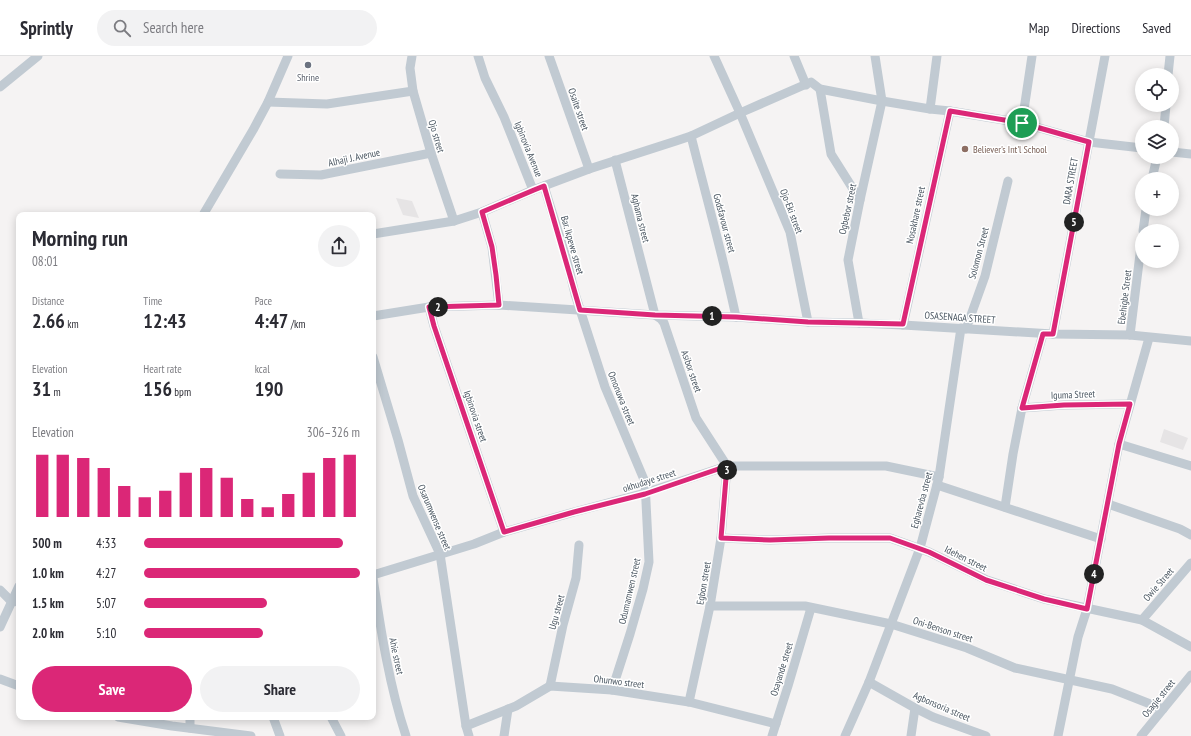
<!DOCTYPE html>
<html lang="en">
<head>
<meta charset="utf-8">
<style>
  body { margin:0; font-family:"PT Sans Narrow",sans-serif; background:#f2f2f3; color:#2b2b33; height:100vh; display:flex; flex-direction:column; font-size:15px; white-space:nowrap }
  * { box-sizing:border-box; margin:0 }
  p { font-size:13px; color:#7c7c81 }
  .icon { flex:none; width:22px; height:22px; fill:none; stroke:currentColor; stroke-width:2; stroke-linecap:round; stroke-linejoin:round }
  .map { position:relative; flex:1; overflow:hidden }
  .drawer { position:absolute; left:16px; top:156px; width:360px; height:508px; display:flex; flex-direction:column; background:#fff; border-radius:8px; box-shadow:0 2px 10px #0003 }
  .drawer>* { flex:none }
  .tools { position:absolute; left:1135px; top:12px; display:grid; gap:8px }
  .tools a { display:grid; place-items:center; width:44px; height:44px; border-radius:50%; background:#fff; box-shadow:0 2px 10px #0003; font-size:20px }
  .pin { position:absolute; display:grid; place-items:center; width:34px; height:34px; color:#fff; margin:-17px; border:2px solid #fff; border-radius:50%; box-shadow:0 1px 4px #0007 }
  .km { position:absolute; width:20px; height:20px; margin:-10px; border-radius:50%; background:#222; color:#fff; font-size:11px; line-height:20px; text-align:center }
  .round { display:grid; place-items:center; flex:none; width:42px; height:42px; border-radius:21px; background:#f2f2f3 }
  .summary { display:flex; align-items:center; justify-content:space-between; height:68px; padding:0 16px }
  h1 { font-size:22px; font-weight:700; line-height:30px }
  .metrics { display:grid; grid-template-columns:repeat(3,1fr); gap:6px; height:68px; padding:4px 16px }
  .metrics div { display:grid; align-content:center }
  .metrics b { font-size:20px; font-weight:700 }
  .metrics small { font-size:11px; font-weight:400 }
  .metrics p { font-size:11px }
  .chart { height:112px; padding:8px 16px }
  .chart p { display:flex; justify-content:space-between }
  .chart svg { width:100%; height:72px; margin-top:4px; stroke:#db2777; stroke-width:6 }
  .action { display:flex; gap:8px; margin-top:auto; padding:8px 16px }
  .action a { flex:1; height:46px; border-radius:24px; background:#db2777; color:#fff; font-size:16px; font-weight:700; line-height:46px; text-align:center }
  .action a+a { background:#f2f2f3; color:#2b2b33 }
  ul { padding:0 16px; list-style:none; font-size:13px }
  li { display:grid; grid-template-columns:64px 48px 1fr; align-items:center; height:30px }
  li i { height:10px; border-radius:5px; background:#db2777 }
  header { display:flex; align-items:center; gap:24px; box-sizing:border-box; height:56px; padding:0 20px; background:#fff; border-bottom:1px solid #e1e1e2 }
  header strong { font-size:19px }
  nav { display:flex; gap:22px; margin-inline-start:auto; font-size:14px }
  .search { width:280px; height:36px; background:#f2f2f3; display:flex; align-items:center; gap:10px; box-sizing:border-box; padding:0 14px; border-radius:22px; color:#7c7c81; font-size:15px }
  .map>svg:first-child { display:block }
  .education { fill:#e6e4e5 }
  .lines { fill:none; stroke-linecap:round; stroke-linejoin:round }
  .minor { stroke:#c1cad2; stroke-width:9 }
  .route-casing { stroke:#fff; stroke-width:8 }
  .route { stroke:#db2777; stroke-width:5 }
  .worship-dot { fill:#6b7280; stroke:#fff; stroke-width:1.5 }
  .education-dot { fill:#8d6e63; stroke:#fff; stroke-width:1.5 }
  .labels { text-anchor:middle; stroke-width:3; stroke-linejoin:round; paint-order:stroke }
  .worship-label { font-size:10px; fill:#5b616d; stroke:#fff }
  .street-label { font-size:10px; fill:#4a5661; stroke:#fff }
  .education-label { font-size:10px; fill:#785e54; stroke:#fff; text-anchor:start }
</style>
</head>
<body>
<header>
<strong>Sprintly</strong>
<div class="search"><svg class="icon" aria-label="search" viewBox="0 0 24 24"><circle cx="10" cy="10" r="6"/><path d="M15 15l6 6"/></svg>Search here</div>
<nav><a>Map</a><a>Directions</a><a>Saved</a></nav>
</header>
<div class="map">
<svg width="1191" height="680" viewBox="0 0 1191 680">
  <rect width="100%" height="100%" fill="#f5f3f3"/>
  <!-- education -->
  <g class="education">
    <path d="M396,142l16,3 7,17 -16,-3z"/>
    <path d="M1164,373l24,9 -5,12 -23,-8z"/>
  </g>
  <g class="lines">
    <!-- minor -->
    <g class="minor">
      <path d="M412,0l-2,12 3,23 18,62 23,68"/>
      <path d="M478,0l7,22 19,39 29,73"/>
      <path d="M549,0l40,113"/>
      <path d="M714,0l26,57 50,119 18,90"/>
      <path d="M794,0l12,29"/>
      <path d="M1168,19l2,-19"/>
      <path d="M0,31l38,-31"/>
      <path d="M820,33l11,65 29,46"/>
      <path d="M268,46l59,2 86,-13"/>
      <path d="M930,53l7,-53"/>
      <path d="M1022,67l10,-67"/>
      <path d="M1164,71l2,-22"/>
      <path d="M691,80c15,60 32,120 45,181"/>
      <path d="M1172,96l19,2"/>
      <path d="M615,104l40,155 6,4 3,4 32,95 31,48 -6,72 -11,68 -21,96"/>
      <path d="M280,118l41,1 110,-22"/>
      <path d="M1152,123l5,-22"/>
      <path d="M544,130l22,71 9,37 30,93 40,95 4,80 -6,27 -13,45 -18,56"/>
      <path d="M482,156l10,35 7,58"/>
      <path d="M203,159l50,-85 15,-28 20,-46"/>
      <path d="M1143,175l3,-22"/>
      <path d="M373,178l81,-13 28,-9 51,-22 56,-21 87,-28 15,-5 49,-23 71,-31 9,7 62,12 48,8 20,2 72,12 67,19 53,6"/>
      <path d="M429,251l5,19 70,206"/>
      <path d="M373,260l56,-9 70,-2 156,10 81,2 72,5 51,1 44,2 150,9 77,1 61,6"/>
      <path d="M859,267l-11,-63 12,-60 22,-99 -7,-45"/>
      <path d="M903,269l47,-214"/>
      <path d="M966,273l19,-53 23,-95"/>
      <path d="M1053,278l52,-278"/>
      <path d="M1130,279l12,-97"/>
      <path d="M373,301l25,83 15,56 27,58 26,172 3,10"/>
      <path d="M1022,352l42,-3 66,-1"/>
      <path d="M1119,388l72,22"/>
      <path d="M937,429l164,54"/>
      <path d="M1108,448l72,25 11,6"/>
      <path d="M1005,451l8,-53 9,-46 21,-74"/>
      <path d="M721,482l49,2 59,-2h61l39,14 58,28 57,19 98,21 49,27"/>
      <path d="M373,519l101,-31 30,-12 70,-20 71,-19 82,-27h159l53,11"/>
      <path d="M373,522c8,53 16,107 33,158"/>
      <path d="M0,534l11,11 8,1"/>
      <path d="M710,550h95l86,18 76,24 48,20 97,21 51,20"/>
      <path d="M1142,564l49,-57"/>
      <path d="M0,571l19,-41"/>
      <path d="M0,623l19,7"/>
      <path d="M869,626l46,26 18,9 53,19"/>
      <path d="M550,630l13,-61 13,-47 3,-33"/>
      <path d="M118,661l54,9 79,10"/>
      <path d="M273,661l7,19"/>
      <path d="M331,661l10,19"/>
      <path d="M466,670l50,-20 34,-20 62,4 77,12 87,22"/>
      <path d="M190,672v-11"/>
      <path d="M504,680l4,-27"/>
      <path d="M772,680l16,-50 23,-78"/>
      <path d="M845,680l24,-54 51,-134 19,-71 22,-149"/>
      <path d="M911,680l4,-28"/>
      <path d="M1058,680l20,-99 9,-28 32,-165 30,-106"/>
      <path d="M1141,680l50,-61"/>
    </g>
  </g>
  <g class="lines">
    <!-- route casing -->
    <g class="route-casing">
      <path id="route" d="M950,55l72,12 67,19 -36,192h-10l-21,74 42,-3 66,-1 -11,40 -32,165 -43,-10 -58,-19 -57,-28 -39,-14h-61l-59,2 -49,-2 6,-72 -82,28 -71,18 -70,20 -70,-206 -5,-19 70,-2 -3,-30 -4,-28 -10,-35 52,-22 10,-4 36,124 75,5 81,2 72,5 50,1 45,1z"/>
    </g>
    <!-- route -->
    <use href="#route" class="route"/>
  </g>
  <!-- markers -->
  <circle class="worship-dot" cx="308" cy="9" r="4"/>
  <circle class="education-dot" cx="965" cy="93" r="4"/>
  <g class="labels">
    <!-- worship labels -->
    <g class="worship-label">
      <text x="308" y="25">Shrine</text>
    </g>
    <!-- street labels -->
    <g class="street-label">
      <text transform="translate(579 53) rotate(71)" y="4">Osaite street</text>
      <text transform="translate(437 80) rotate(73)" y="4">Ojo street</text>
      <text transform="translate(529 93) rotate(68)" y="4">Igbinovia Avenue</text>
      <text transform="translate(354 101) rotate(-12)" y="4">Alhaji J. Avenue</text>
      <text transform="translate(1070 125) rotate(-80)" y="4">DARA STREET</text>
      <text transform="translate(847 153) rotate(-78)" y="4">Ogbebor street</text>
      <text transform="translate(792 155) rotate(69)" y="4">Ojo-Eki street</text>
      <text transform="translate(915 159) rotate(-78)" y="4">Nosakhare street</text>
      <text transform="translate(641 162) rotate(76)" y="4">Aghama street</text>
      <text transform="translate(725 167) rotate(75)" y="4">Godsfavour street</text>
      <text transform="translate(573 189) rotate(74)" y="4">Bar. Ikpewe street</text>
      <text transform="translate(978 197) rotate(-75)" y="4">Solomon Street</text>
      <text transform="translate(1124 241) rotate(-83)" y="4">Ebehigbe Street</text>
      <text transform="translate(960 261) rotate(4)" y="4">OSASENAGA STREET</text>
      <text transform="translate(692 315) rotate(71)" y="4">Asibor street</text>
      <text transform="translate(1073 338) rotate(-2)" y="4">Iguma Street</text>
      <text transform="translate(622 342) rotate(68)" y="4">Omonuwa street</text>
      <text transform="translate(476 360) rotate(71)" y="4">Igbinovia street</text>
      <text transform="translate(649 424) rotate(-18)" y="4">okhudaye street</text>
      <text transform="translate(921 444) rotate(-75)" y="4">Egharevba street</text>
      <text transform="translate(435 461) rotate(67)" y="4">Osarumwense street</text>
      <text transform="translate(966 502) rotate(26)" y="4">Idehen street</text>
      <text transform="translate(703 527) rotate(-80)" y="4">Egbon street</text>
      <text transform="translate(1158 528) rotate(-49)" y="4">Owie Street</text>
      <text transform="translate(629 535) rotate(-77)" y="4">Odumamwen street</text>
      <text transform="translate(556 556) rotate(-75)" y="4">Ugu street</text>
      <text transform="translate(943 573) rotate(18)" y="4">Oni-Benson street</text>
      <text transform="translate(397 600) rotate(78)" y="4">Ahie street</text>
      <text transform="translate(781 613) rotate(-73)" y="4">Osayande street</text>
      <text transform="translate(619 625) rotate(7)" y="4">Ohunwo street</text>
      <text transform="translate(1158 642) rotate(-51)" y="4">Osagie street</text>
      <text transform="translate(942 650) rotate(23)" y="4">Agbonsoria street</text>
    </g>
    <!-- education labels -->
    <g class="education-label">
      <text x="973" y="97">Believer's Int'l School</text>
    </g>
  </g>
</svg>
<div class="tools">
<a><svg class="icon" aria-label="locate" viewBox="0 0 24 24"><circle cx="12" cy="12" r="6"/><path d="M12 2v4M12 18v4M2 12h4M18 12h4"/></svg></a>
<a><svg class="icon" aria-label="layers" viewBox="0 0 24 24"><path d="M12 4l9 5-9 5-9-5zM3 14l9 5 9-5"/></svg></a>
<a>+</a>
<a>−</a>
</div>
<div class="pin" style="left:1022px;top:67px;background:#1e9e55"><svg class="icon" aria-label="arrive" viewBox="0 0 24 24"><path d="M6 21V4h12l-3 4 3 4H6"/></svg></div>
<b class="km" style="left:712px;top:260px">1</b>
<b class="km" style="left:438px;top:251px">2</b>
<b class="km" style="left:727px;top:414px">3</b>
<b class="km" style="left:1094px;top:518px">4</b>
<b class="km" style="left:1074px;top:166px">5</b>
<section class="drawer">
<div class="summary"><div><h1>Morning run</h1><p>08:01</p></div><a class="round"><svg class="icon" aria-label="share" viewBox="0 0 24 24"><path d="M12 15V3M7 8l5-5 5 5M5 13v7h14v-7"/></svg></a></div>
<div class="metrics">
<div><p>Distance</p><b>2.66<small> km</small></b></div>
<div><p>Time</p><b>12:43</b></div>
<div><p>Pace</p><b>4:47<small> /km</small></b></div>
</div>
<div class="metrics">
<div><p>Elevation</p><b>31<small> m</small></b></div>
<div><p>Heart rate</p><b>156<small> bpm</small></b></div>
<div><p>kcal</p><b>190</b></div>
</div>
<div class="chart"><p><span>Elevation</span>306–326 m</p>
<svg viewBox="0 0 160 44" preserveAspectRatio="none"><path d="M5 44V6M15 44V6M25 44V8M35 44V14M45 44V25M55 44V32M65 44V28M75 44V17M85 44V14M95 44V20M105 44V33M115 44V38M125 44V30M135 44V17M145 44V8M155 44V6"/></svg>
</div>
<ul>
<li><b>500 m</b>4:33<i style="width:92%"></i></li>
<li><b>1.0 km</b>4:27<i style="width:100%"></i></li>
<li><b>1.5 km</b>5:07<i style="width:57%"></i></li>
<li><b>2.0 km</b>5:10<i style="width:55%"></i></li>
</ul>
<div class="action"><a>Save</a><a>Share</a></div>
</section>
</div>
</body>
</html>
